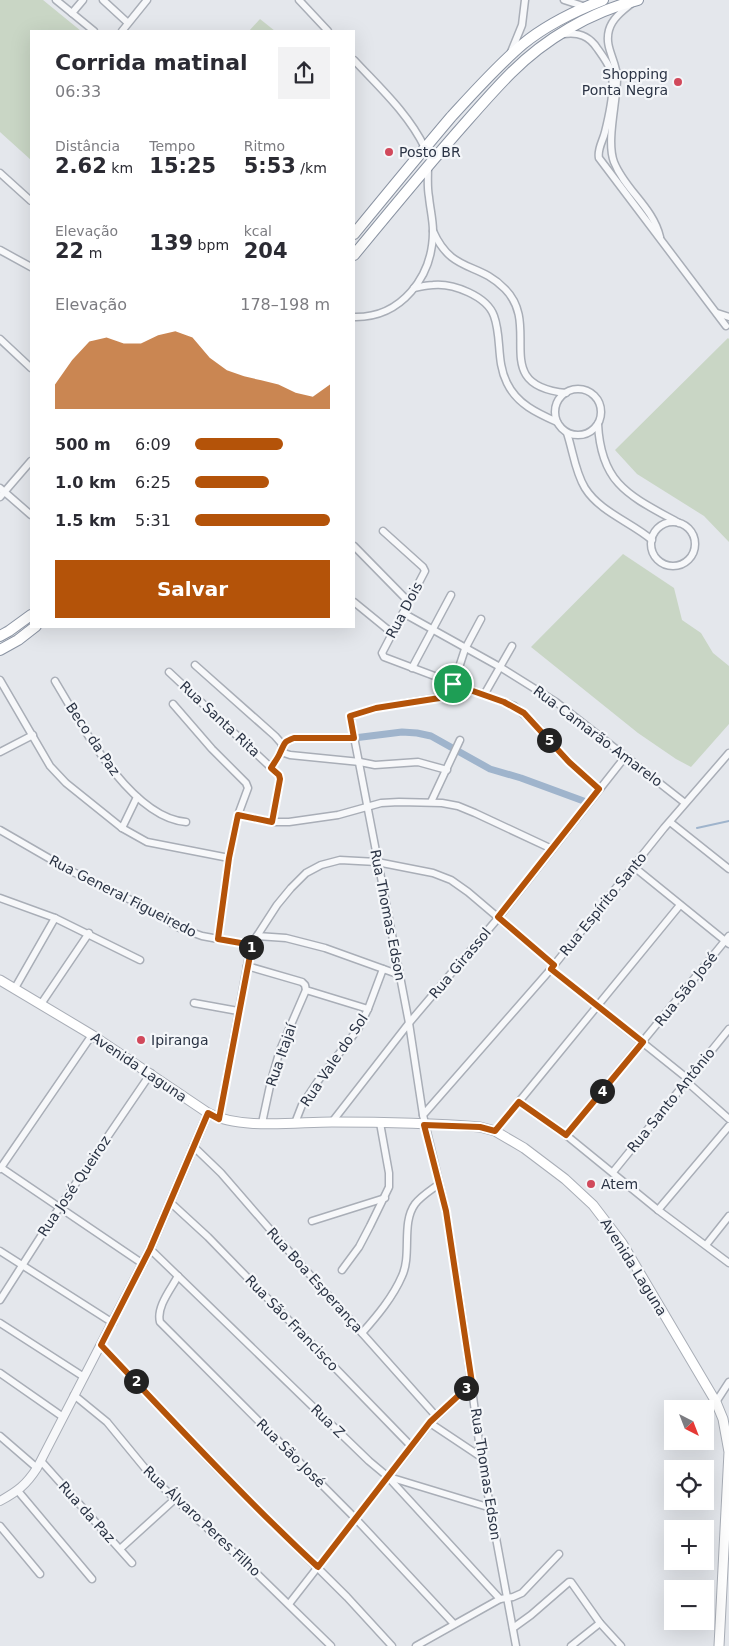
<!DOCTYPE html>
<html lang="pt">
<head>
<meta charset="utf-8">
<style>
  body { margin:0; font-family:"DejaVu Sans",sans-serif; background:#f2f2f3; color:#2b2b33; height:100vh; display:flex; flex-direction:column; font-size:19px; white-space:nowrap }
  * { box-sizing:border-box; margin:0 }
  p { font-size:16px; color:#7c7c81 }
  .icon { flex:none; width:28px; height:28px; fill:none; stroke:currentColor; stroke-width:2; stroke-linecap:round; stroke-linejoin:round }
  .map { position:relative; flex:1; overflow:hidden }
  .sheet { position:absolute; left:30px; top:30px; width:325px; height:598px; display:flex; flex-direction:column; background:#fff; border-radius:0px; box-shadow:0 5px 20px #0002 }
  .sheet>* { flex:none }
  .needle { width:32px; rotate:138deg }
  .tools { position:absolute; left:664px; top:1400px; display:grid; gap:10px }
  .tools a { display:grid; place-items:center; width:50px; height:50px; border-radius:0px; background:#fff; box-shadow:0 5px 20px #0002; font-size:25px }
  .pin { position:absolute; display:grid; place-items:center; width:42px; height:42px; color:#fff; margin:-21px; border:2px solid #fff; border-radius:50%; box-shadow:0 1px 5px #0007 }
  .km { position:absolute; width:25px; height:25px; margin:-12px; border-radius:50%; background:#222; color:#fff; font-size:14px; line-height:25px; text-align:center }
  .round { display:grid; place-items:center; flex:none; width:52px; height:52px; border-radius:0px; background:#f2f2f3 }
  .head { display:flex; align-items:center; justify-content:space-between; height:85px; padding:0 25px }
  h1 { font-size:22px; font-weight:800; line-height:38px }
  .metrics { display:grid; grid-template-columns:repeat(3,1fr); gap:8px; height:85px; padding:5px 25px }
  .metrics div { display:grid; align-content:center }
  .metrics b { font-size:21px; font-weight:800 }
  .metrics small { font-size:14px; font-weight:400 }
  .metrics p { font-size:14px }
  .chart { height:140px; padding:10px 25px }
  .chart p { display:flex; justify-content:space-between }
  .chart svg { width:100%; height:90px; margin-top:5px; fill:#b45309; opacity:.7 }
  .action { display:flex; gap:10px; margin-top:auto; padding:10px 25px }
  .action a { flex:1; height:58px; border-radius:0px; background:#b45309; color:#fff; font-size:20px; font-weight:800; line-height:58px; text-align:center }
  ul { padding:0 25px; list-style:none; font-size:16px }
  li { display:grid; grid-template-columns:80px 60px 1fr; align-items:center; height:38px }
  li i { height:12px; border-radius:6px; background:#b45309 }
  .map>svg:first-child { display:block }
  .green { fill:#c9d6c5 }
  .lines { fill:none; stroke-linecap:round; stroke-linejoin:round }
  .stream { stroke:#9fb4cc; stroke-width:2 }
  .canal { stroke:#9fb4cc; stroke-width:7 }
  .minor-casing { stroke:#a9aeb7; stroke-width:9 }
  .tertiary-casing { stroke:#a9aeb7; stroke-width:10 }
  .secondary-casing { stroke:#a9aeb7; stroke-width:11 }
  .trunk-casing { stroke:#8b94a3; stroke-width:12 }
  .minor { stroke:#f7f8fa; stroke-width:6 }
  .tertiary { stroke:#f7f8fa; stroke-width:8 }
  .secondary { stroke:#fff; stroke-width:9 }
  .trunk { stroke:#fff; stroke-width:10 }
  .route-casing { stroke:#fff; stroke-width:10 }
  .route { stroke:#b45309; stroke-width:6 }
  .poi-dot { fill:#d1495b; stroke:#f4f6f9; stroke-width:2 }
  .labels { text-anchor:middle; stroke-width:4.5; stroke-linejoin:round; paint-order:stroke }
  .poi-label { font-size:14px; fill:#2b3445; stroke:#f4f6f9; text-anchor:start }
  .street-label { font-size:14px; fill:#2b3445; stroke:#f4f6f9 }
</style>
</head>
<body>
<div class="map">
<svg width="729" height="1646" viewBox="0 0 729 1646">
  <rect width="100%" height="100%" fill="#e4e7ec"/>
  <!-- green -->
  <g class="green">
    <path d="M0,0h43l38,31h-50v129l-31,-28z"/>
    <path d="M260,19l15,12h-26z"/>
    <path d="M728,338l1,1v203l-25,-26 -67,-42 -22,-24z"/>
    <path d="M623,554l51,34 8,32 19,13 12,20 16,13v58l-38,43 -15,-8 -38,-26 -107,-86z"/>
  </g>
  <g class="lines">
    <!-- stream -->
    <path class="stream" d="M697,828l32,-7"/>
    <!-- canal -->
    <path class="canal" d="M354,738l48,-6 15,1 14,3 59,33 31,9 68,25"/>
    <!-- minor casing -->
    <g class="minor-casing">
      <g id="minor">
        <path d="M56,0l38,31"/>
        <path d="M103,0l25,23"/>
        <path d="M299,0l29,31"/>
        <path d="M564,0l22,7"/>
        <path d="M631,4c-9,7 -19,15 -22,26 -5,18 8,31 8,48 0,24 -11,63 -3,84 11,28 39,45 46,75"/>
        <path d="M72,13l11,-13"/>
        <path d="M122,31l25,-31"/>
        <path d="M564,34c15,-2 25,2 33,14 5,7 11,15 14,23 5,16 -2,45 -6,61 -2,9 -8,17 -6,26l127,168"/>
        <path d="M511,52l11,-27 3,-25"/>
        <path d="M354,60c25,27 54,53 71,88"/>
        <path d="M0,173l31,28"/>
        <path d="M433,231c19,43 45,30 72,58 38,38 -17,96 61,104"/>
        <path d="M0,250l31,17"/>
        <path d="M414,288c6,-1 13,-3 19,-3 20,-2 54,11 61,31 8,22 2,45 13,67 10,21 30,30 50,39"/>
        <path d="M717,313l12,4"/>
        <path d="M354,317c47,1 79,-40 79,-86 0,-11 -3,-23 -4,-34 -2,-10 -1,-21 -1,-31"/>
        <path d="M0,339l31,29"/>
        <circle cx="578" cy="412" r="23"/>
        <path d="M598,424c3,61 32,72 81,99"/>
        <path d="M567,433c6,18 8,39 18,55 15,24 46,34 67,52"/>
        <path d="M0,488l31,27"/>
        <path d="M0,497l31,-36"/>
        <circle cx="673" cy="544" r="22"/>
        <path d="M383,531l40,36 2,4 -43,82 2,4 130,49 20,17 35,39 30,27"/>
        <path d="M354,546l54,55"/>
        <path d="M354,602l38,31"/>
        <path d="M403,613l97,54 56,35 129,101"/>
        <path d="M195,665l80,71 7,8 -1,8 -10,16"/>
        <path d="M412,668l39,-73"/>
        <path d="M169,672l110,103 1,4 -8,43"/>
        <path d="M0,680l50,86 16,17 56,45 25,14 82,16"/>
        <path d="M55,681c26,44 76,137 131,141"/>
        <path d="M484,695l28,-49"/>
        <path d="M173,704l39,45 34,34 2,5 -10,27 -9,43 -11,81"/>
        <path d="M282,744l12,-6h60"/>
        <path d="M0,752l33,-17"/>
        <path d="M281,752l9,3 70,7 15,3 43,-3 29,8"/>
        <path d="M431,802l29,-62"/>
        <path d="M238,815l34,7h17l49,-7 43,-12 18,-1 43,1 16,3 17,7 77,36"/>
        <path d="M670,822l59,47"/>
        <path d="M122,828l15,-31"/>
        <path d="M0,830l71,41 68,33 41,24 22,8 49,9"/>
        <path d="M634,867l95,77"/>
        <path d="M0,898l55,20 85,42"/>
        <path d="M257,936l29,2 39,10 75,27"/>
        <path d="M247,966l55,16 3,3 1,5 62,19"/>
        <path d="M551,969l137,110"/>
        <path d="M15,988l40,-70"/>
        <path d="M194,1003l44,8"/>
        <path d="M41,1004l48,-71"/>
        <path d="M686,1081l43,38"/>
        <path d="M519,1102l47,33 92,75 71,53"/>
        <path d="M423,1115l-14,-92 -59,-307 26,-8 72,-12 3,-4 14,-43 16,-30"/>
        <path d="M219,1119l32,-174 26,-40 14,-17 15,-15 15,-8 19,-5 37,2 56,11 18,7 17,12 86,73"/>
        <path d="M332,1122l77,-99 90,-106 126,-160"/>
        <path d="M262,1123l9,-42 9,-31 26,-60"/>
        <path d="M295,1123l7,-18 16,-24 40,-52 10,-20 15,-40"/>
        <path d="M495,1131l185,-226"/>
        <path d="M566,1135l163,-199"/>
        <path d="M193,1146l28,27 66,76 149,167"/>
        <path d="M0,1167l143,97"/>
        <path d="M0,1169l92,-134"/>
        <path d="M613,1172l116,-143"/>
        <path d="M171,1203l37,34 203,209"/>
        <path d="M658,1210l71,-84"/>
        <path d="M312,1221l73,-23"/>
        <path d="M706,1245l23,-29"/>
        <path d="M150,1249l219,212 18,15 113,123"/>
        <path d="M0,1251l113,72"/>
        <path d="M342,1270l17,-23 11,-21 19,-39v-14l-9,-50"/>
        <path d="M178,1276c-7,13 -22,31 -18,46l195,196 99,106"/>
        <path d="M0,1300l59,-92 92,-135"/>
        <path d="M0,1323l84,54"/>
        <path d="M362,1333c15,-17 31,-36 40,-57 10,-21 -1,-53 13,-72 6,-8 16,-14 24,-20"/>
        <path d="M101,1345l114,121 132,131 45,49"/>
        <path d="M0,1373l63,44"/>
        <path d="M74,1395l33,27 46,56 22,21 73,66 83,81"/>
        <path d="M716,1402l13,-20"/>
        <path d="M430,1423l51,34"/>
        <path d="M0,1436l37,32"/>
        <path d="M41,1461l91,102"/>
        <path d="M389,1477l102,31"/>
        <path d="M18,1491l74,88"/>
        <path d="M0,1526l40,48"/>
        <path d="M120,1549l55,-50"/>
        <path d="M289,1604l141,-181 42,-40"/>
        <path d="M513,1628l18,-13 38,-33h2l29,41 21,23"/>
        <path d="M416,1646l84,-47 13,-2 9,-4 37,-39"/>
        <path d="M516,1646l-35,-189 -18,-136 -17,-110 -23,-96 128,-146 113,-141 65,-75"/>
        <path d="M571,1646l29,-23"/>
      </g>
    </g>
    <!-- tertiary casing -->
    <g class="tertiary-casing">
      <path id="tertiary" d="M0,1501c18,-10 26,-16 37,-33l113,-219 58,-136"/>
    </g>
    <!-- secondary casing -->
    <g class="secondary-casing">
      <path id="secondary" d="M0,980l92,55 116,78c32,17 88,9 124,9 49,0 99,1 148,5l15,4 29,17 41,31 28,26 29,38 94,159 7,17 6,33 -10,194"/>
    </g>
    <!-- trunk casing -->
    <g class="trunk-casing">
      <g id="trunk">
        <path d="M354,234c32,-39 64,-78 97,-117 23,-25 46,-51 72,-73 23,-19 52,-33 80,-44"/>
        <path d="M354,255c37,-45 74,-90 113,-134 14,-16 28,-32 44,-48 34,-34 79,-61 127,-73"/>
        <path d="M0,636l9,-5 22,-16"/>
        <path d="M0,650l18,-10 18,-14"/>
      </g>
    </g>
    <!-- minor -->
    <use href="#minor" class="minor"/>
    <!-- tertiary -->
    <use href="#tertiary" class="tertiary"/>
    <!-- secondary -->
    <use href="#secondary" class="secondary"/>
    <!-- trunk -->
    <use href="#trunk" class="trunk"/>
  </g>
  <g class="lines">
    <!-- route casing -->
    <g class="route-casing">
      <path id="route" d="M453,684l51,18 20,11 45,49 30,27 -101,128 56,48 -3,4 92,73 -77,93 -47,-33 -24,29 -15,-4 -56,-2 22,86 26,172 -42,39 -112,145c-76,-71 -146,-147 -217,-222l49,-96 58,-136 11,6 33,-174 -34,-6 11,-81 9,-43 34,7 8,-43 -1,-4 -8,-7c3,-5 7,-10 9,-15 5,-10 3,-11 14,-15h60l-4,-22 26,-8 70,-11 4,-2z"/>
    </g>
    <!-- route -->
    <use href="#route" class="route"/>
  </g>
  <!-- markers -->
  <g class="poi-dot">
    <circle cx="678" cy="82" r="5"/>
    <circle cx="389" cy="152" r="5"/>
    <circle cx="141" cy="1040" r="5"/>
    <circle cx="591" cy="1184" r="5"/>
  </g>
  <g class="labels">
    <!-- poi labels -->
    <g class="poi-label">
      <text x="668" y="79" text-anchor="end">Shopping<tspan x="668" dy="16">Ponta Negra</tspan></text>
      <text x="399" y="157">Posto BR</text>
      <text x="151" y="1045">Ipiranga</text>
      <text x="601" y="1189">Atem</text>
    </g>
    <!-- street labels -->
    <g class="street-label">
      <text transform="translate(404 610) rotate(-62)" y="5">Rua Dois</text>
      <text transform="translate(220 719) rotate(43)" y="5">Rua Santa Rita</text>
      <text transform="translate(598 736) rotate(37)" y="5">Rua Camarão Amarelo</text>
      <text transform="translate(93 739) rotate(56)" y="5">Beco da Paz</text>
      <text transform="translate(123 896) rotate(27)" y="5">Rua General Figueiredo</text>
      <text transform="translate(603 904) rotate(-51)" y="5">Rua Espírito Santo</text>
      <text transform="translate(388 915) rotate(79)" y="5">Rua Thomas Edson</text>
      <text transform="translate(460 963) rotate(-50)" y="5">Rua Girassol</text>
      <text transform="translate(686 989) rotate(-51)" y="5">Rua São José</text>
      <text transform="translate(281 1055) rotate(-71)" y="5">Rua Itajaí</text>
      <text transform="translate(334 1060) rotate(-56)" y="5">Rua Vale do Sol</text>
      <text transform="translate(139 1067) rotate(34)" y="5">Avenida Laguna</text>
      <text transform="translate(671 1100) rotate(-51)" y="5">Rua Santo Antônio</text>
      <text transform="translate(74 1186) rotate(-56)" y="5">Rua José Queiroz</text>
      <text transform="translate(634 1267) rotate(58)" y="5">Avenida Laguna</text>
      <text transform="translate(315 1280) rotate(48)" y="5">Rua Boa Esperança</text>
      <text transform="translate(292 1323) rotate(46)" y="5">Rua São Francisco</text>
      <text transform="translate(328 1421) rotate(44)" y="5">Rua Z</text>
      <text transform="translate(291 1453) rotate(45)" y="5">Rua São José</text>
      <text transform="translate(486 1474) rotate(81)" y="5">Rua Thomas Edson</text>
      <text transform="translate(87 1512) rotate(48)" y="5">Rua da Paz</text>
      <text transform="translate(202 1521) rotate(43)" y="5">Rua Álvaro Peres Filho</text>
    </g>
  </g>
</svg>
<div class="tools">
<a><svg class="needle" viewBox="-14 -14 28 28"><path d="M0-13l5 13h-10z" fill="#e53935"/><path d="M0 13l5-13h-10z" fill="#7c7c81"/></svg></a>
<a><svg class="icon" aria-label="locate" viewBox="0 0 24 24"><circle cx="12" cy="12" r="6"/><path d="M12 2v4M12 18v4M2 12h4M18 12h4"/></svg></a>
<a>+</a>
<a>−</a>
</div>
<div class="pin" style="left:453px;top:684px;background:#1e9e55"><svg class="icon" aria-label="arrive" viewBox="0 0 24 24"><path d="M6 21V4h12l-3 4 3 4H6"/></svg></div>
<b class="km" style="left:251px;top:947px">1</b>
<b class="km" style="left:136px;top:1381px">2</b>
<b class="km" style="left:466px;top:1388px">3</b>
<b class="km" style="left:602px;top:1091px">4</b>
<b class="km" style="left:549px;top:740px">5</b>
<section class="sheet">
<div class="head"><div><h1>Corrida matinal</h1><p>06:33</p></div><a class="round"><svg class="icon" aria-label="share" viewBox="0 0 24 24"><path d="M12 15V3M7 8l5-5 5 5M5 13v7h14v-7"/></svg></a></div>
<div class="metrics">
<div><p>Distância</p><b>2.62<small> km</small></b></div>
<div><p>Tempo</p><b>15:25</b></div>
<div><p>Ritmo</p><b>5:53<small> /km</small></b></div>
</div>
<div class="metrics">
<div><p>Elevação</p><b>22<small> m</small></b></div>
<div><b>139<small> bpm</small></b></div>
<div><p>kcal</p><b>204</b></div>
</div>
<div class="chart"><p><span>Elevação</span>178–198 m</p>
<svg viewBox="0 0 160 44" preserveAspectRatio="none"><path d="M0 44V32L10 20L20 11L30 9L40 12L50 12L60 8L70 6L80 9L90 19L100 25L110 28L120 30L130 32L140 36L150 38L160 32V44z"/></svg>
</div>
<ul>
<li><b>500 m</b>6:09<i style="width:65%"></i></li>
<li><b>1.0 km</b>6:25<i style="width:55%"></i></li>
<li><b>1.5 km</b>5:31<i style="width:100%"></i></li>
</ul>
<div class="action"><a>Salvar</a></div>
</section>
</div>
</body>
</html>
